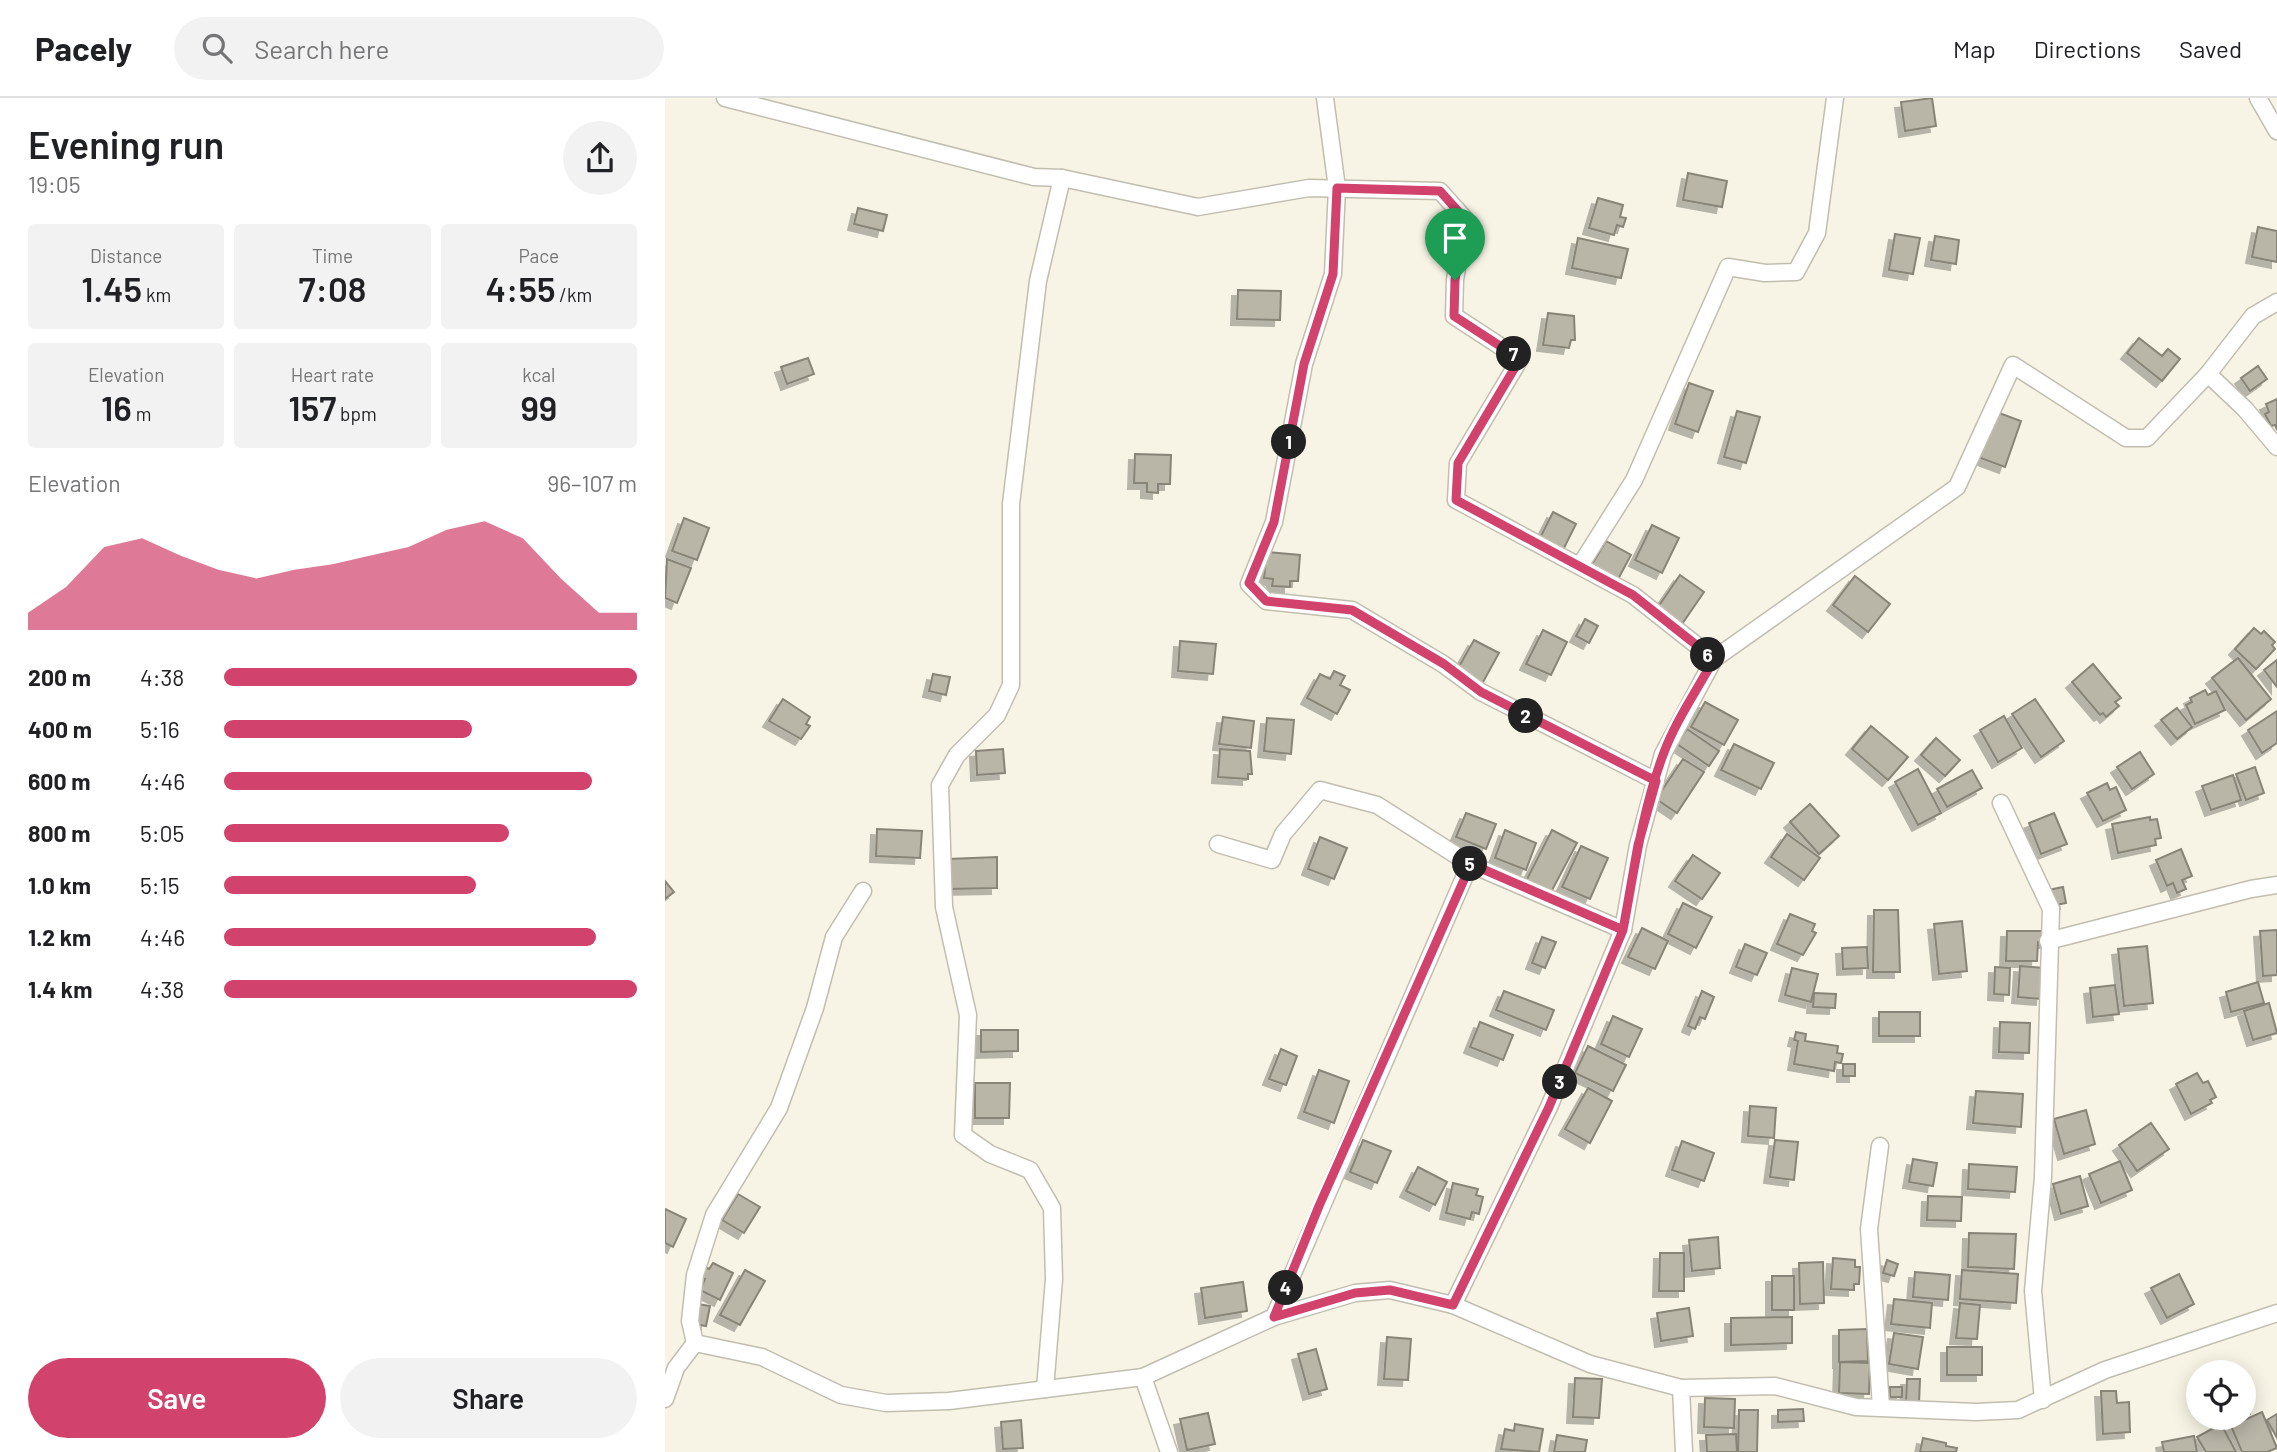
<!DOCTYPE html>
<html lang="en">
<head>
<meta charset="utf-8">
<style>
  body { margin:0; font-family:Barlow,sans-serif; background:#f2f2f2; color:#202124; height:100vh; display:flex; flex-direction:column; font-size:26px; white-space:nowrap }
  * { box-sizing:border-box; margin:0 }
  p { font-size:23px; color:#757577 }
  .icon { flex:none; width:38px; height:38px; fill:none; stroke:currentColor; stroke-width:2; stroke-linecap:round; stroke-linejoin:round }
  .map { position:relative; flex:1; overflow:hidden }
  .panel { display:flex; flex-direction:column; background:#fff; width:665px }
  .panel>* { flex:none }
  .fabs { position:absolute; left:1521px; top:1262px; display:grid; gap:14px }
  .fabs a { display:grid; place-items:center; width:70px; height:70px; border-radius:50%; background:#fff; box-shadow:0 4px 18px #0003; font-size:35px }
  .pin { position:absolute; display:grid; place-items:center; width:60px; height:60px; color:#fff; margin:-72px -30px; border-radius:50% 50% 50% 0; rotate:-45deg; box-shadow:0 0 7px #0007 }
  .pin .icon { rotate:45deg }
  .km { position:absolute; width:35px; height:35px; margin:-18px; border-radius:50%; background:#222; color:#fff; font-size:19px; line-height:35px; text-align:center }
  .round { display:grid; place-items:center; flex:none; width:74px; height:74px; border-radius:37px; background:#f2f2f2 }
  .overview { display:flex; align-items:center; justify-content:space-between; height:119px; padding:0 28px }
  h1 { font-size:38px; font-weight:600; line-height:52px }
  .metrics { display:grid; grid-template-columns:repeat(3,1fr); gap:10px; height:119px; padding:7px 28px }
  .metrics div { display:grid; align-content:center; border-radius:7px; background:#f2f2f2; text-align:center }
  .metrics b { font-size:35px; font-weight:600 }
  .metrics small { font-size:19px; font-weight:400 }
  .metrics p { font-size:19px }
  .chart { height:196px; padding:14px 28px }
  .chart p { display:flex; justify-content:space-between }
  .chart svg { width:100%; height:126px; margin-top:7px; fill:#d1436c; opacity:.7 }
  .cta { display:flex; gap:14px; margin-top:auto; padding:14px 28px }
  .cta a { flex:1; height:80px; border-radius:42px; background:#d1436c; color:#fff; font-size:28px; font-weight:600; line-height:80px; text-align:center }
  .cta a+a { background:#f2f2f2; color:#202124 }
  ul { padding:0 28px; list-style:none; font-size:23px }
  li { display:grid; grid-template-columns:112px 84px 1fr; align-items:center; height:52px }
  li i { height:18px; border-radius:9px; background:#d1436c }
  header { display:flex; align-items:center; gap:42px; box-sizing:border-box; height:98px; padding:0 35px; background:#fff; border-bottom:2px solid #e0e0e0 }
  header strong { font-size:33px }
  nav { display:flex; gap:38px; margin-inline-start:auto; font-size:24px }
  .search { width:490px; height:63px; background:#f2f2f2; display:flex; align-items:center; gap:18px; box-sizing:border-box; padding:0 24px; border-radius:38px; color:#757577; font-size:26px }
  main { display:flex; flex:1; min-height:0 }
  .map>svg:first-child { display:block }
  .building { fill:#b9b5a7; stroke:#888477; stroke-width:2; filter:url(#shadow) }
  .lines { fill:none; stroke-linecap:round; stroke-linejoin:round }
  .street-casing { stroke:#c1beaf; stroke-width:19 }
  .street { stroke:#fff; stroke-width:16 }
  .route-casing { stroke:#fff; stroke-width:14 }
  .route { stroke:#d1436c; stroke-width:9 }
</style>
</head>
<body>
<header>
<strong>Pacely</strong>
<div class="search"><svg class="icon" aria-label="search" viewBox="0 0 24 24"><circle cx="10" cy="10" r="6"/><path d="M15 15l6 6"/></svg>Search here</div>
<nav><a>Map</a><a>Directions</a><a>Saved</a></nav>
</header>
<main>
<section class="panel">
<div class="overview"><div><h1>Evening run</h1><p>19:05</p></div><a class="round"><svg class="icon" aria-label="share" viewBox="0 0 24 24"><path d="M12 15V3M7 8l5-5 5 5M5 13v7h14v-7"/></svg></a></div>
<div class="metrics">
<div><p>Distance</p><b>1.45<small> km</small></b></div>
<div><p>Time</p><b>7:08</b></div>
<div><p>Pace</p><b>4:55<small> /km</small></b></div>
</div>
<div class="metrics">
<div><p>Elevation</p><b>16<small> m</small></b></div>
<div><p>Heart rate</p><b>157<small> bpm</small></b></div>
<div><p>kcal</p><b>99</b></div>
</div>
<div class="chart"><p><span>Elevation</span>96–107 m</p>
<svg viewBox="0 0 160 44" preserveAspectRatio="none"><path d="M0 44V38L10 29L20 15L30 12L40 18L50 23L60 26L70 23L80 21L90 18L100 15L110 9L120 6L130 12L140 26L150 38L160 38V44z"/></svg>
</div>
<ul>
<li><b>200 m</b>4:38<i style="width:100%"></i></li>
<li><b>400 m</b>5:16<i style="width:60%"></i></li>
<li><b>600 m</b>4:46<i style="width:89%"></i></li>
<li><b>800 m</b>5:05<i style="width:69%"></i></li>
<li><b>1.0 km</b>5:15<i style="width:61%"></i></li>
<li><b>1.2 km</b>4:46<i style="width:90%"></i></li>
<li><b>1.4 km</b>4:38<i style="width:100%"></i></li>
</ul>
<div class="cta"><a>Save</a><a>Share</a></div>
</section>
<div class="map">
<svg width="1612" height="1354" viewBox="0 0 1612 1354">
  <defs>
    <filter id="shadow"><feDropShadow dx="-6" dy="6" stdDeviation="0" flood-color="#0004"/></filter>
  </defs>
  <rect width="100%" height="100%" fill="#f8f4e5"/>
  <!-- building -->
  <g class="building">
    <path d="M1267,0l4,28 -31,5 -4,-29z"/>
    <path d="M1023,75l39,8 -5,26 -39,-7z"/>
    <path d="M933,100l25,7 -3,12 6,1 -3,9 -6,-2 -3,10 -25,-7z"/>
    <path d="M193,110l29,7 -4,16 -29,-7z"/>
    <path d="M1593,129l19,4v31l-25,-5z"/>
    <path d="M1230,136l25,4 -7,36 -24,-4z"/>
    <path d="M1270,138l24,4 -3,24 -25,-4z"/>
    <path d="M913,140l50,11 -7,29 -49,-10z"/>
    <path d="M573,192l43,1 -1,29 -43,-1z"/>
    <path d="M883,215l26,3 1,24h-4l-2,8 -26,-3z"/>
    <path d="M1474,240l23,18 6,-7 12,10 -18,22 -35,-28z"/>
    <path d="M143,260l6,16 -27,10 -6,-17z"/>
    <path d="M1593,268l9,13 -17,12 -9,-13z"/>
    <path d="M1024,285l24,8 -15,41 -23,-8z"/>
    <path d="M1612,301v31l-2,-5 -4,1 -6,-12 4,-2 -3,-8z"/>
    <path d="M1326,312l30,11 -16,46 -30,-11z"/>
    <path d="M1072,313l23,6 -14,46 -22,-6z"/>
    <path d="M470,356l36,1 -1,29h-12v9l-11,-1v-9h-13z"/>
    <path d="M888,414l23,12 -15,30 -23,-12z"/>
    <path d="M19,420l25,10 -12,32 -25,-9z"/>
    <path d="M987,427l27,13 -17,35 -27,-13z"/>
    <path d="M941,443l25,14 -14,26 -26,-15z"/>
    <path d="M602,454l33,3 -2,26h-8v6l-18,-1 1,-7 -9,-1z"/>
    <path d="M2,461l24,9 -14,35 -12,-5z"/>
    <path d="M1015,477l24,17 -22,32 -24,-17z"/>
    <path d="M1190,478l35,28 -22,28 -35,-27z"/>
    <path d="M920,521l13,7 -9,17 -13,-7z"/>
    <path d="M1589,530l7,6 3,-3 11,11 -3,3 3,4 -19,20 -21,-20z"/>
    <path d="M878,532l24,12 -16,33 -25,-11z"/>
    <path d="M809,542l25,13 -17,31 -25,-14z"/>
    <path d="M515,543l36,3 -3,30 -35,-3z"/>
    <path d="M1573,560l33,41 -25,21 -34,-42z"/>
    <path d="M1612,562v27l-13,-17z"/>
    <path d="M1428,566l28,34 -6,4 4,4 -13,11 -3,-4 -3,2 -28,-33z"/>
    <path d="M669,573l11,5 -5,9 10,5 -13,24 -30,-16 13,-24 10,5z"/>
    <path d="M268,576l17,3 -4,18 -17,-4z"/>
    <path d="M1540,592l3,5 8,-4 9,19 -30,14 -9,-19 6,-3 -2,-4z"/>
    <path d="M118,601l27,18 -4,7 4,2 -9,13 -32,-18z"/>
    <path d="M1370,601l29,42 -23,16 -29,-43z"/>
    <path d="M1040,604l33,18 -14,25 -33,-18z"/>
    <path d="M1512,610l15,19 -15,12 -16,-19z"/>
    <path d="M1612,613v32l-15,10 -14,-23z"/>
    <path d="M1339,618l18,32 -24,14 -18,-32z"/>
    <path d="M558,619l31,4 -3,27 -32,-4z"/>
    <path d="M602,620l27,2 -3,34 -27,-3z"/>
    <path d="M1206,628l37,31 -20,23 -36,-31z"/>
    <path d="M1022,631l32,22 -10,15 -32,-22z"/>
    <path d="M1271,640l24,22 -15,16 -24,-21z"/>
    <path d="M1069,646l40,19 -13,26 -40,-19z"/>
    <path d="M338,651l2,24 -28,2 -1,-24z"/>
    <path d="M555,651l30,2 2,23h-4v5l-30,-2z"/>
    <path d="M1475,654l14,22 -22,15 -15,-22z"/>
    <path d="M1018,661l21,13 -27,41 -21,-14z"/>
    <path d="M1590,669l9,26 -18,7 -10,-26z"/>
    <path d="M1253,671l23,44 -23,12 -23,-43z"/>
    <path d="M1307,672l10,18 -35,19 -10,-18z"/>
    <path d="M1568,677l8,25 -30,10 -9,-24z"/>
    <path d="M1442,685l3,7 6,-3 10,23 -23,11 -16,-28z"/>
    <path d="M1145,706l29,32 -20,18 -29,-32z"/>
    <path d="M801,715l30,11 -10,25 -30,-12z"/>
    <path d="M1389,715l13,31 -26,10 -12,-31z"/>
    <path d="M1485,719v3l7,-1 4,19 -6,1 1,6 -38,8 -6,-29z"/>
    <path d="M212,731l45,2 -2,27 -44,-2z"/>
    <path d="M840,732l31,13 -10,27 -31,-12z"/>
    <path d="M887,732l25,13 -28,53 -24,-13z"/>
    <path d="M1122,736l33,24 -16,22 -33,-23z"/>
    <path d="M655,739l27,11 -13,31 -26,-10z"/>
    <path d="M916,748l27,12 -18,41 -28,-12z"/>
    <path d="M1516,751l11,27 -10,4 4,9 -9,4 -4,-10 -6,3 -11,-26z"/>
    <path d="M1028,757l27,18 -18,26 -27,-18z"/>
    <path d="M332,759v31l-49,1v-30z"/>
    <path d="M0,783l9,11 -9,7z"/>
    <path d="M1398,789l3,16 -15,3 -3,-16z"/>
    <path d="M1018,805l29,14 -16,31 -28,-14z"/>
    <path d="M1209,812h24l2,62h-27z"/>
    <path d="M1125,816l25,10 -3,7 4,2 -13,22 -26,-11z"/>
    <path d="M1297,823l5,50 -28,3 -5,-50z"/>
    <path d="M977,830l26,13 -13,28 -27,-12z"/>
    <path d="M1612,832v45l-14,1 -3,-45z"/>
    <path d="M1342,833h41v11h-10l-1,19h-31z"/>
    <path d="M877,839l14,5 -11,26 -13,-5z"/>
    <path d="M1080,846l22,9 -10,22 -21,-8z"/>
    <path d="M1482,848l6,57 -29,3 -6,-57z"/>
    <path d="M1202,849l1,21 -25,1 -1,-21z"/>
    <path d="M1355,868l24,2 -2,31 -24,-2z"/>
    <path d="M1330,869l15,1 -1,27 -15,-1z"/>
    <path d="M1127,870l26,6 -7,28 -26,-7z"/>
    <path d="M1593,884l6,21 -33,9 -5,-20z"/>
    <path d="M1450,887l4,29 -26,3 -3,-29z"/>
    <path d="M839,893l50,19 -8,20 -50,-20z"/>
    <path d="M1037,893l12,6 -9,22 -5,-2 -5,12 -7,-3z"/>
    <path d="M1149,895l22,1 -1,14 -22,-1z"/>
    <path d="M1604,905l8,30 -24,7 -9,-29z"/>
    <rect x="1214" y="914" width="41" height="24"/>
    <path d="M948,918l29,13 -13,28 -28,-13z"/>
    <path d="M815,924l33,13 -10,25 -33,-13z"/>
    <path d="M1335,924l30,1 -1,30 -30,-1z"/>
    <path d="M316,932h37v21l-37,1z"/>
    <path d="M1131,934l10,2 -1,7 33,5 -1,7 6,1 -2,9 -6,-1 -1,9 -40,-7 4,-23 -4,-1z"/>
    <path d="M923,948l38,19 -13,26 -38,-18z"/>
    <path d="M616,951l16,7 -11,29 -17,-6z"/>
    <rect x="1178" y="966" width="12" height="12"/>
    <path d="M654,972l30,11 -15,42 -30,-11z"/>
    <path d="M1532,975l6,10 5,-2 8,16 -6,3 2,3 -21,11 -15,-30z"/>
    <path d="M310,985h35l-1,35h-34z"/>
    <path d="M923,990l24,13 -22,42 -25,-14z"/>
    <path d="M1311,993l47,3 -2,33 -48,-4z"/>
    <path d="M1085,1008l26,2 -2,30 -26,-2z"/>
    <path d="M1421,1012l9,34 -31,10 -10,-35z"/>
    <path d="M1486,1025l18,26 -32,22 -18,-26z"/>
    <path d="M698,1042l28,11 -14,32 -27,-11z"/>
    <path d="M1110,1042l23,2 -4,38 -24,-3z"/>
    <path d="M1017,1043l32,12 -10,28 -32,-11z"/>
    <path d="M1248,1061l24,4 -4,23 -24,-4z"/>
    <path d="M1455,1063l12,29 -31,13 -12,-29z"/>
    <path d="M1304,1066l48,3 -2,25 -47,-3z"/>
    <path d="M753,1069l29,15 -12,23 -29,-14z"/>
    <path d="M1415,1078l8,30 -27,8 -8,-30z"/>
    <path d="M788,1085l25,6 -2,6 7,2 -4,17 -7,-2 -2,7 -24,-6z"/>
    <path d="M73,1096l22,13 -16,26 -22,-13z"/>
    <path d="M1263,1098l34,1 -1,24 -34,-1z"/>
    <path d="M0,1111l21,10 -13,28 -8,-4z"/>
    <path d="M1304,1135l47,1 -2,35 -46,-2z"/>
    <path d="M1053,1139l2,31 -28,3 -3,-31z"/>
    <path d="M995,1155h24v38h-25z"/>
    <path d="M1168,1160l22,2v7h5l-1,17h-5v6l-23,-1z"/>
    <path d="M1222,1162l11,4 -4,12 -11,-3z"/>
    <path d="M1158,1164l1,41 -24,1 -1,-41z"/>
    <path d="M48,1165l20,10 -13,27 -20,-10 5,-11 -5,-2 5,-10 4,2z"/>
    <path d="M80,1172l20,11 -25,44 -20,-10z"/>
    <path d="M1297,1172l56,4 -2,29 -56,-4z"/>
    <path d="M1250,1174l35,3 -2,25 -35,-3z"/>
    <path d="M1514,1176l15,30 -27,14 -16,-30z"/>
    <rect x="1107" y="1178" width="22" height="34"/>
    <path d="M578,1184l4,29 -42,7 -4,-30z"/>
    <path d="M1229,1201l38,4 -2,25 -39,-4z"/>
    <path d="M1295,1205l20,2 -3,34 -21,-1z"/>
    <path d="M33,1206l12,2 -4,20 -12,-2z"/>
    <path d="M1024,1210l4,28 -32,5 -4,-28z"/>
    <path d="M1127,1219v26l-61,2v-27z"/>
    <path d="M1202,1231l1,32 -29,1v-32z"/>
    <path d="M1229,1235l29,4 -5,32 -29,-5z"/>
    <path d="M722,1239l24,2 -3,41 -24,-1z"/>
    <rect x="1282" y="1249" width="35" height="28"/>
    <path d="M651,1251l11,40 -18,5 -11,-40z"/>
    <path d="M1175,1264l30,1 -1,31 -30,-1z"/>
    <path d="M1578,1277l7,39 -7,1z"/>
    <path d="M910,1280l27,1 -3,39 -26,-1z"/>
    <path d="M1242,1281h13l-1,25 -13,-1z"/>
    <rect x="1225" y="1289" width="12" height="10"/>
    <path d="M1436,1293h15l1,12 12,-1 1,30 -27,2z"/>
    <path d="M1040,1300l30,1 -1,29 -30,-1z"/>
    <path d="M1138,1311l1,12 -26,1v-12z"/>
    <path d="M1074,1312h19l-1,42h-19z"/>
    <path d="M1597,1314l15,36 -10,4h-25l-11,-26z"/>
    <path d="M543,1315l7,31 -28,6 -7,-31z"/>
    <path d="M1612,1316v24l-10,-18z"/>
    <path d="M356,1322l2,28 -20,1 -2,-27z"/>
    <path d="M850,1326l28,5 -4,23 -38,-3 4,-20 9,2z"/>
    <path d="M1556,1326l15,28h-30l-9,-15z"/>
    <path d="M1071,1336l1,18h-30l-1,-17z"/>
    <path d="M892,1337l30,5 -2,12h-31z"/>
    <path d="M1529,1338l3,16h-33l-2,-10z"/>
    <path d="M1258,1340l23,5v3l11,2 -1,4h-36z"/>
  </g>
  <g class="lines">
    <!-- street casing -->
    <g class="street-casing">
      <g id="street">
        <path d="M60,0l309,79 28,1 136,29 111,-19 131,3 25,28 -10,61 -1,36 66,43 -62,104 -2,37 177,95 81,64"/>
        <path d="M660,0l12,90 -4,86 -29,90 -30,158 -25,62 17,17 86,9 91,54 38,28 175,89"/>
        <path d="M1593,0l19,33"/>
        <path d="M1543,276l45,-58 24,-14"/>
        <path d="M916,466l53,-84 94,-213 37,6 31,-1 21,-39 18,-135"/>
        <path d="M1336,705l50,106 -8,268 -10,114 10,109"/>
        <path d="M553,746l54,16 11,-26 37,-44 57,15 93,59 153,66"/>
        <path d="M1383,843l203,-52 26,-4"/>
        <path d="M1215,1048l-11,83 12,178"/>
        <path d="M788,1207l96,-198 74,-177 15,-85 25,-91 51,-95 243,-172 56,-122 113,73h21l61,-64 37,35 32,38"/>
        <path d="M609,1219l196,-453"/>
        <path d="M30,1245l-5,-22 5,-46 19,-60 65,-107 36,-100 19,-71 29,-46"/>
        <path d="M478,1279l26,75"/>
        <path d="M380,1291l9,-110 -2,-71 -22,-38 -40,-16 -27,-19 5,-120 -24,-108 -4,-122 17,-30 40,-40 14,-30v-181l27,-223 24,-103"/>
        <path d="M0,1301l11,-31 19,-25 67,14 79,38 45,8 63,-2 194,-24 131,-60 81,-24 35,-3 63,15 137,59 91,24"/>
        <path d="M1019,1354l-3,-64 94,-2 81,21 120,5 42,-2 87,-40 172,-57"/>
      </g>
    </g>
    <!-- street -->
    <use href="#street" class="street"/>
  </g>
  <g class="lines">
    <!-- route casing -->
    <g class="route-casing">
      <path id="route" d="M790,182l10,-61 -25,-28 -103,-3 -4,86 -29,90 -30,158 -25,61 17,18 86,9 92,54 37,28 175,89 -18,64 -15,85 -74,177 -96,198 -63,-15 -35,3 -81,24 45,-111 152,-342 152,66c11,-58 19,-119 40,-175 12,-33 34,-65 51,-96l-81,-64 -177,-95 2,-37 62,-104 -66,-43 1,-36"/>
    </g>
    <!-- route -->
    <use href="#route" class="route"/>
  </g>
</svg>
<div class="fabs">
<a><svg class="icon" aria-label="locate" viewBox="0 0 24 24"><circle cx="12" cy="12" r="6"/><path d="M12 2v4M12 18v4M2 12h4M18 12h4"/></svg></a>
</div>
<div class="pin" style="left:790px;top:182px;background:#1e9e55"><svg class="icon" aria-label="arrive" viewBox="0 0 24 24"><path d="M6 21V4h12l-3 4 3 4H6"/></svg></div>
<b class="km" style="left:624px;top:344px">1</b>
<b class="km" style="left:861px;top:618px">2</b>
<b class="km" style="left:895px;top:984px">3</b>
<b class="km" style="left:621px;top:1190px">4</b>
<b class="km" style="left:805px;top:766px">5</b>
<b class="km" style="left:1043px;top:557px">6</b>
<b class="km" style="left:849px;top:256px">7</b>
</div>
</main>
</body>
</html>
